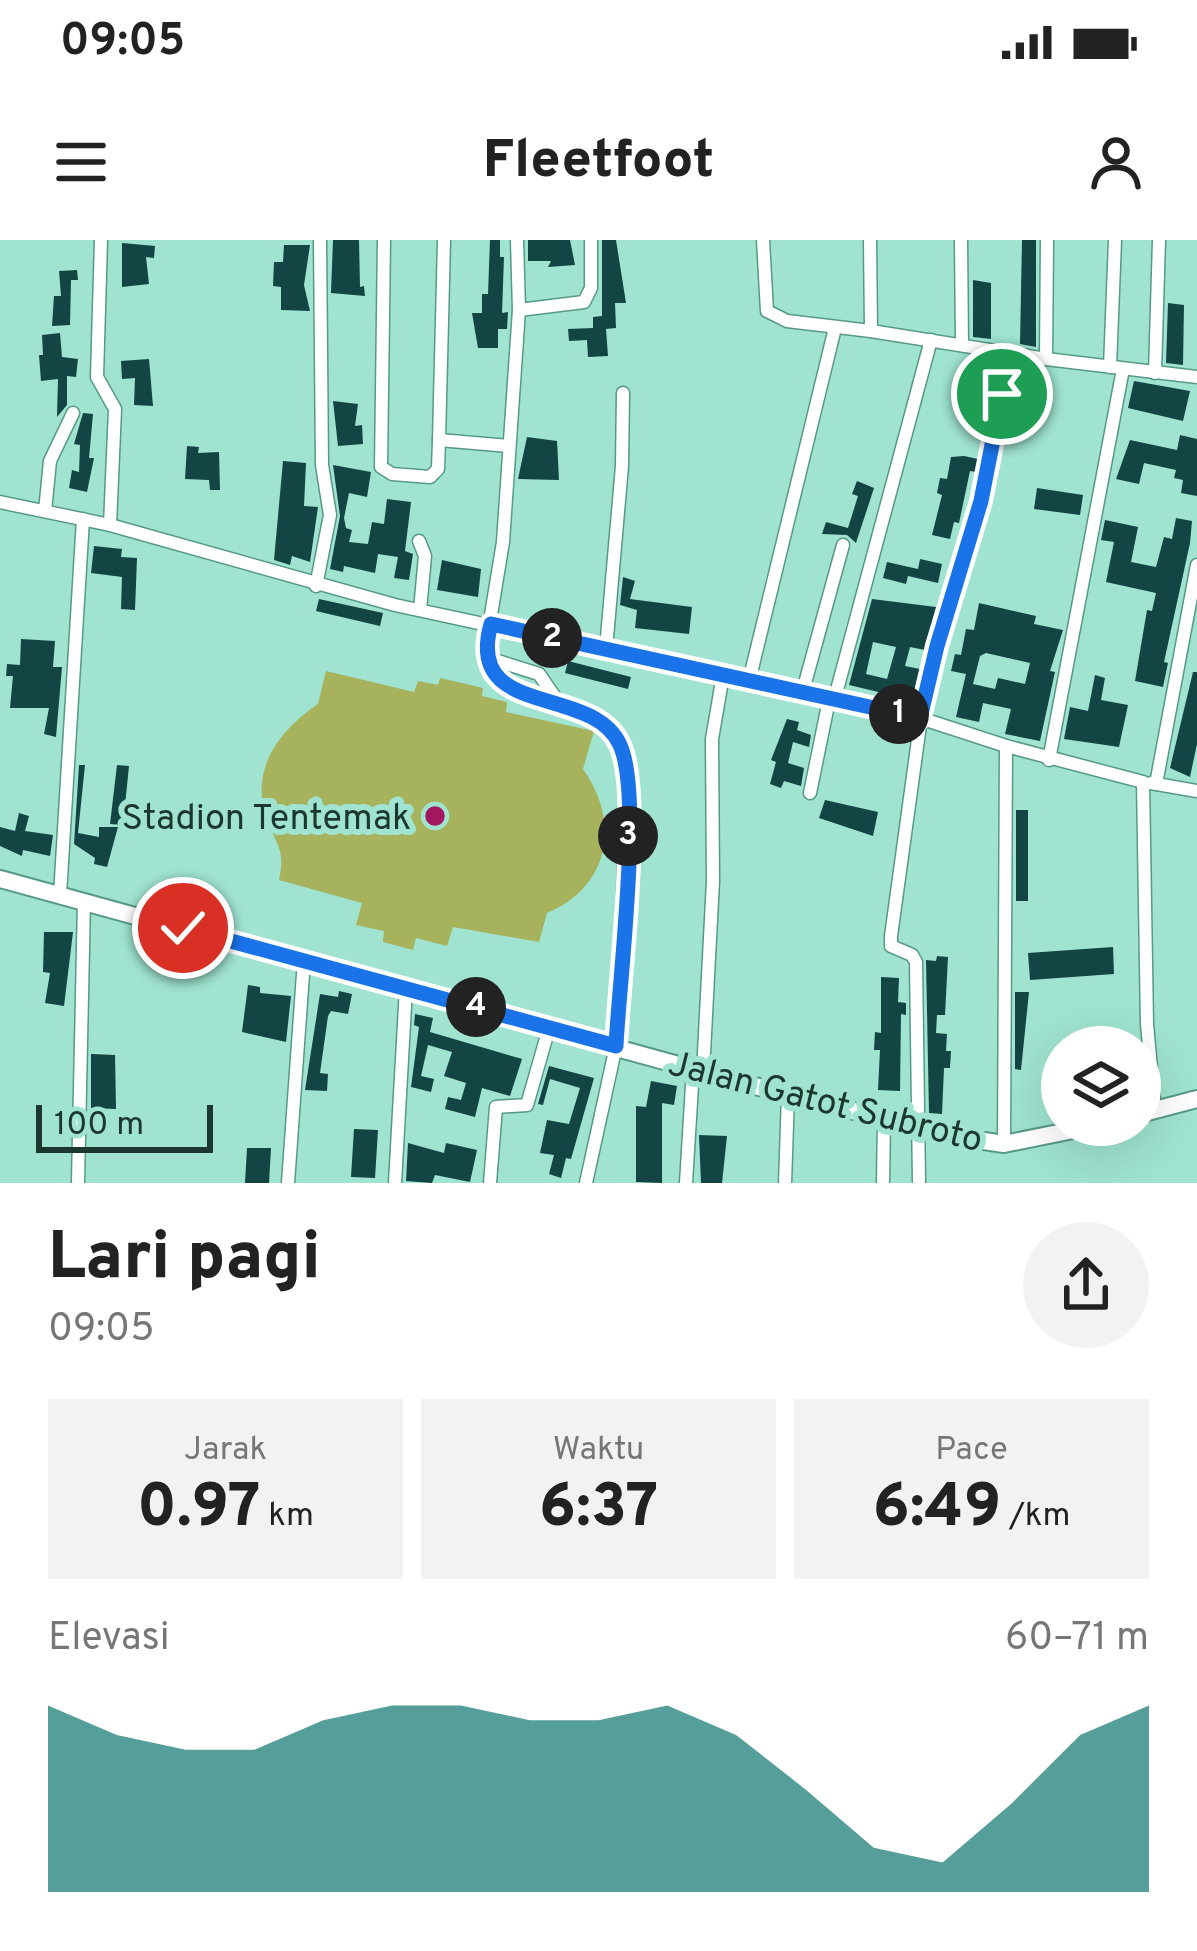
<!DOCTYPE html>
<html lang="id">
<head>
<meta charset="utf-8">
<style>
  body { margin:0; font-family:Overpass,sans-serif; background:#f2f2f2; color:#222; height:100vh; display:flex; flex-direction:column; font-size:45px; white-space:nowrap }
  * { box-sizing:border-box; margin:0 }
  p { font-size:39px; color:#767676 }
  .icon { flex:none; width:66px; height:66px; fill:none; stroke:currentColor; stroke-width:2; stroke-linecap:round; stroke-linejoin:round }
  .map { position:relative; height:943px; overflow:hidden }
  .sheet { display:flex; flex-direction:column; background:#fff; flex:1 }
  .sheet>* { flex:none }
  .fabs { position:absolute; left:1041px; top:786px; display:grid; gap:24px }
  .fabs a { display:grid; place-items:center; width:120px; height:120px; border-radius:50%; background:#fff; box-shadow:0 12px 48px #0002; font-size:60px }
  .scale { position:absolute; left:36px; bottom:30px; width:177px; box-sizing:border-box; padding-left:12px; border:6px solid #1b3730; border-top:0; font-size:33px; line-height:42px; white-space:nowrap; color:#1b3730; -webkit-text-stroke:9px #9fe3d0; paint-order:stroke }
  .pin { position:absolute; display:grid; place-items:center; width:102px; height:102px; color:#fff; margin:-51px; border:6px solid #fff; border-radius:50%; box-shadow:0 3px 12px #0007 }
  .km { position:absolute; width:60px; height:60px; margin:-30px; border-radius:50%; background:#222; color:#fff; font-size:33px; line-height:60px; text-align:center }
  .round { display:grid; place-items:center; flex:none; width:126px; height:126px; border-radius:63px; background:#f2f2f2 }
  .headline { display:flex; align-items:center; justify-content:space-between; height:204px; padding:0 48px }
  h1 { font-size:66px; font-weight:800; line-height:90px }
  .stats { display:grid; grid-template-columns:repeat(3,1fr); gap:18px; height:204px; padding:12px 48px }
  .stats div { display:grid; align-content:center; border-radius:0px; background:#f2f2f2; text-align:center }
  .stats b { font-size:60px; font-weight:800 }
  .stats small { font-size:33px; font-weight:400 }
  .stats p { font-size:33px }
  .chart { height:336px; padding:24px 48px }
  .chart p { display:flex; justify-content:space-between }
  .chart svg { width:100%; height:216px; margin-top:12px; fill:#0f766e; opacity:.7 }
  .status { display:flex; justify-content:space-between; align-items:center; height:84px; padding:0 60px; background:#fff; direction:ltr }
  .status svg { height:33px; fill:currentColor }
  header { display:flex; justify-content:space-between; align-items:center; height:156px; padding:0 48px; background:#fff; font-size:54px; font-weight:800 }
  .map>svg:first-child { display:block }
  .green { fill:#a7b25c }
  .building { fill:#134545; fill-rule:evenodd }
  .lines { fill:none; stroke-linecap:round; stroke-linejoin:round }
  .street-casing { stroke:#579988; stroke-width:15 }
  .secondary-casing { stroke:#579988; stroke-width:20 }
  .street { stroke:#fff; stroke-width:12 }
  .secondary { stroke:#fff; stroke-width:16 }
  .route-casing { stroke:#fff; stroke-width:24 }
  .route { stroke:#1a73e8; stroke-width:15 }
  .poi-dot { fill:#a21760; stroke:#9fe3d0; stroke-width:4.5 }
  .labels { text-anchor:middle; stroke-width:12; stroke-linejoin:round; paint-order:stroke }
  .poi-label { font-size:36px; fill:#1b3730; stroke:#9fe3d0; text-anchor:end }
  .street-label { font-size:36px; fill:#1b3730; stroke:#9fe3d0 }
</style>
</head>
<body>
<div class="status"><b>09:05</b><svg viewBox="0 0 49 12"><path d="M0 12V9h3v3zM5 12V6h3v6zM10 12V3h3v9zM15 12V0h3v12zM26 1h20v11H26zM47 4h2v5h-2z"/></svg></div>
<header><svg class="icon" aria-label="menu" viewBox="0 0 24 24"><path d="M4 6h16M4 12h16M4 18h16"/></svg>Fleetfoot<svg class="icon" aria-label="person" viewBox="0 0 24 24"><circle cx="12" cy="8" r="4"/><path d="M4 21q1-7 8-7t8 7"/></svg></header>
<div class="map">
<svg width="1197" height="943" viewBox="0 0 1197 943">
  <rect width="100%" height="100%" fill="#9fe3d0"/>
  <!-- green -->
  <path class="green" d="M326,431l88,21 4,-11 20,4 2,-7 43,10 -1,8 25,6 -1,10 88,19 -11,38c38,53 27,118 -36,144l-8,29 -86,-15 -6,19 -31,-8 -3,12 -30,-8 1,-11 -28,-6 6,-22 -83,-23c7,-32 -3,-34 -13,-63 -16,-49 14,-87 52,-113z"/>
  <!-- building -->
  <g class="building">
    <path d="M333,0h26l1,47 4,-1 1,10 -34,-3z"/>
    <path d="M490,0h10v17h4l-2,56 6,-1 -1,17h-9v19h-20l-6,-35h10v-19h6z"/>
    <path d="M528,0h42l5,25 -27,2 3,-6h-23z"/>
    <path d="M602,0h14l10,63h-11l1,25 -10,1 2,27 -20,1 -1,-17 -18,1 -1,-12 25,-1v-11l9,-1z"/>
    <path d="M1022,0h14v107l-16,-3z"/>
    <path d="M122,3l33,3 -1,12 -8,-1 3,27 -27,3z"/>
    <path d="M284,5h26l-6,40 6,26 -29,-1v-23l-8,-1 1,-24h9z"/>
    <path d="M77,30l1,10h-7l-1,45 -18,1 2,-30h7l-2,-25z"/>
    <path d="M973,40l18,3v56l-18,-2z"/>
    <path d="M1168,63l16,2 -1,60 -17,-2z"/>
    <path d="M60,93l2,24 16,2 -2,18 -9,-1v29l-10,12 1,-38 -17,2 -2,-26h4l-1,-20z"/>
    <path d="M149,119l4,47 -19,-1 1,-27 -13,1 -1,-18z"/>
    <path d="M1134,141l56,10 -7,30 -55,-13z"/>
    <path d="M333,161l25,3 -3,22 7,-1 1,19 -25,2z"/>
    <path d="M83,173l10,1 -4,44h5l-7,34 -18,-4 3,-18 7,2 1,-27 -6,-1z"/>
    <path d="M1180,195l17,4v57l-16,-3 2,-13 -9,-2 2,-8 -32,-7 -5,21 -23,-5 14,-39 47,10z"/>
    <path d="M527,197l30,4 2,39 -41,-1z"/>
    <path d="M187,206l12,1 -1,6 21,-1 1,38h-10l-1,-10 -24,-1z"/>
    <path d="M964,216l14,3 -2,13 -6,-1 -11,52 -5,-1 -4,17 -18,-4 10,-40 -5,-2 3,-15 7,1 4,-22z"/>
    <path d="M283,221l23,2 -2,43 14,1 -8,55 -18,-6 -2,9 -16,-5z"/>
    <path d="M333,225l38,7 -4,25 -18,-4 -5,25 2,10 6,2 -3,12 19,2 4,-22 12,2 3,-25 24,3 -6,49 8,3 -4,26 -15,-2 4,-21 -20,-3 -3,19 -31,-7 -1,6 -13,-3 10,-53z"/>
    <path d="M857,241l17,7 -18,55 -9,-8 -25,-1 4,-12 22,6 10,-32 -6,-2z"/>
    <path d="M1037,248l46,7 -3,20 -46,-6z"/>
    <path d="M1176,278l16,3 -2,22 -26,119 4,1 -5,24 -28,-6 12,-71 5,1 4,-18 -50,-11 8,-40 -13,-2 4,-20 33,7 -7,35 25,5 8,-30 8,2z"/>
    <path d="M94,306l28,3 -1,8 16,1 -2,52 -14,-1 1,-32 -31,-4z"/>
    <path d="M920,319l22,5 -4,19 -30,-7 -2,8 -23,-6 4,-16 31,7z"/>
    <path d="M442,320l39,9 -3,28 -41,-7z"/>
    <path d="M623,337l12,4 -5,18 62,8 -3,27 -54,-6 2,-18 -17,-5z"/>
    <path d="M319,359l64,14 -3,13 -64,-15z"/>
    <path d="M872,359l64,8 -11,43 -15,-3 -5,19 15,3 -6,24 -13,-3 -2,7 -50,-12zM873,402l23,5 -9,32 -21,-5z"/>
    <path d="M979,363l57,13 -2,8 29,6 -13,41 5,1 -15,69 -35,-7 6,-25 -28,-6 -4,19 -23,-5 10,-43 -15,-3 4,-17 6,1 5,-26 8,1zM986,413l44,10 -5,21 -27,-6 -3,11 -22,-5 7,-28z"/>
    <path d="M21,399l34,2 -2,26h9l-6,70 -12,-3 5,-26h-39l3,-32h-7l1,-12 13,1z"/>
    <path d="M568,421l63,16 -3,12 -63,-16z"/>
    <path d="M1193,432h4v72l-7,33 -20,-9z"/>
    <path d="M1095,435l10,3 -4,22 27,5 -9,42 -55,-8 6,-32 18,4z"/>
    <path d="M787,479l12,3 -2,8 14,5 -2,12 -16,-5 -5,21 16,5 -3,18 -17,-5 -3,7 -11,-4 6,-22 -5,-2z"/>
    <path d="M79,525h6l-7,68 21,4v-10h19l-11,40 -13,-3 1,-6 -21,-14z"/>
    <path d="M117,525l12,1 -6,59 -13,-1z"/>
    <path d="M825,560l53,12 -5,24 -54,-18z"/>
    <rect x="1016" y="570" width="12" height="91"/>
    <path d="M19,573l10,3 -4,15 28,4 -3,21 -27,-6 -1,6 -22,-10v-19l15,4z"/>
    <path d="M44,692h29l-9,74 -19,-3 5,-30 -7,-1z"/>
    <path d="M1113,707l1,27 -84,6 -2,-27z"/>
    <path d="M937,716l11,1 -3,58h-8l-1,18 11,1 -1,17h5l-1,17h-6l-2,46 -13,-1 -3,-153 10,1z"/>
    <path d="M881,737l18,1 -1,24 8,1v12l-5,-1 -1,77 -22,-1 2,-40h-6l1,-18 6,1z"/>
    <path d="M248,745l12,2v6l31,3 -5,46 -44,-10z"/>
    <path d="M339,751l13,3 -4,20 -17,-3 -3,5 -8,57 8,1 -1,17 -22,-1 15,-96 18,3z"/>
    <path d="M1015,752h14l-8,78 -6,-1z"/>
    <path d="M415,774l18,4 -3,14 92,27 -12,37 -28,-8 -7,29 -30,-8 3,-12 13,3 5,-17 -22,-7 8,-24 -24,-7 -7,31 13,3 -3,13 -20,-5 8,-60 -5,-2z"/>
    <path d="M91,814l24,1 1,54 -25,-1z"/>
    <path d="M549,826l45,12 -23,81 -5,-1 -5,20 -12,-4 5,-19 -14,-2 7,-33 22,4 11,-36 -30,-9 -7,26 -5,-1z"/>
    <path d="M651,841l26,5 -3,19 -12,-2v80l-26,-1v-76l10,1z"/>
    <path d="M354,889l24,1 -3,48 -24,-1z"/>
    <path d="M699,895l28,1 -5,47h-21z"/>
    <path d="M408,903l36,10 2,-10 31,7 -7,32 -35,-7 -3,8 -26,-2z"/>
    <path d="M247,908h24l-2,35h-24z"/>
  </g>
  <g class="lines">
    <!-- street casing -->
    <g class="street-casing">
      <g id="street">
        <path d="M101,0l-4,137 18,32 -5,116"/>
        <path d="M384,0l-3,227 11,7 38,3 8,-8 1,-29"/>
        <path d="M444,0l-5,200 70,6"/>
        <path d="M517,0l2,70 -16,232 -18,109 3,7 51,16 22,32 44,18 18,26 5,32 -12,264 -30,137"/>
        <path d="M763,0l4,71 20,10 84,10 -1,-91"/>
        <path d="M961,0l1,104"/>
        <path d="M519,70l65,-8 7,-14v-48"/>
        <path d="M871,91l175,28 151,18"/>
        <path d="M1046,119l1,-119"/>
        <path d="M1110,127l5,-127"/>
        <path d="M1155,133l4,-133"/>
        <path d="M0,262l110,23 285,80 525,113 86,28"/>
        <path d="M45,271l5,-50 23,-48"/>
        <path d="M419,301l6,15 -5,54"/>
        <path d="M316,346l14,-71 -8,-50 -2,-225"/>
        <path d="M606,409l16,-183 1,-73"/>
        <path d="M488,418c9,33 44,38 73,48"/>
        <path d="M749,441l86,-353"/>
        <path d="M802,454l41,-149"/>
        <path d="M834,461l97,-361"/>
        <path d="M1049,520l74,-391"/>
        <path d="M1151,543l46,8"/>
        <path d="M1156,544l41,-219"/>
        <path d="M810,553l19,-93"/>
        <path d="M60,655l23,-376"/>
        <path d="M703,832l10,-191 -1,-142 11,-64"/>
        <path d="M1004,904l2,-398 137,36 4,242 8,87"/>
        <path d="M78,943l6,-282"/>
        <path d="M288,943l16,-223"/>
        <path d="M395,943l11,-195"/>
        <path d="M490,943l6,-76 31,-2 22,-77"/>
        <path d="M686,943l7,-114"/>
        <path d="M785,943l3,-88"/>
        <path d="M883,943l1,-64"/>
        <path d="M919,943l-3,-221 -4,-7 -21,-9v-10l34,-247 56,-188 28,-149"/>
      </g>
    </g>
    <!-- secondary casing -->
    <g class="secondary-casing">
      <g id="secondary">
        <path d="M0,639l788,216 176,43 40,6 94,-19"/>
        <path d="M1140,874l57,-15"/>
      </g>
    </g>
    <!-- street -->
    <use href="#street" class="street"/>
    <!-- secondary -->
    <use href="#secondary" class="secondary"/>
  </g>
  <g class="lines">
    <!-- route casing -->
    <g class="route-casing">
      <path id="route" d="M183,688l433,118c3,-65 27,-250 4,-301 -28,-62 -156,-25 -129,-121l429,94 17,-72 44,-145 21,-107"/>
    </g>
    <!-- route -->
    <use href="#route" class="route"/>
  </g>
  <!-- markers -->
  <circle class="poi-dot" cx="435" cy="576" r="12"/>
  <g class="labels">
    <!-- poi labels -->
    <g class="poi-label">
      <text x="411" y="589">Stadion Tentemak</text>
    </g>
    <!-- street labels -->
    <g class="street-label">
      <text transform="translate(826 860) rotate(14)" y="13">Jalan Gatot Subroto</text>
    </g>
  </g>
</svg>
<div class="fabs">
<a><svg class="icon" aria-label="layers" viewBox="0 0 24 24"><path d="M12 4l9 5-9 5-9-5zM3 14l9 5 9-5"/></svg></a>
</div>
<div class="scale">100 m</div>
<div class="pin" style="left:1002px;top:154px;background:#1e9e55"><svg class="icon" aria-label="arrive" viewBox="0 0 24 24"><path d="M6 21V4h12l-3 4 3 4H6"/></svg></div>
<div class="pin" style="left:183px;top:688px;background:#d93025"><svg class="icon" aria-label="check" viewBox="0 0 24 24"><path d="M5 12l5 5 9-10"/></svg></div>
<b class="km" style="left:899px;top:474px">1</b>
<b class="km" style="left:552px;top:398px">2</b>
<b class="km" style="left:628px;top:596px">3</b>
<b class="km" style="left:476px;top:767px">4</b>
</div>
<section class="sheet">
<div class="headline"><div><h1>Lari pagi</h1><p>09:05</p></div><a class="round"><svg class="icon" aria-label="share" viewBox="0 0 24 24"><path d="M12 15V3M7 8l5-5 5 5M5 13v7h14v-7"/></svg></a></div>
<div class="stats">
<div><p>Jarak</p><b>0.97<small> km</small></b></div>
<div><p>Waktu</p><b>6:37</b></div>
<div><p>Pace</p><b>6:49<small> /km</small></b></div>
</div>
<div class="chart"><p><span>Elevasi</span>60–71 m</p>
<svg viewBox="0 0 160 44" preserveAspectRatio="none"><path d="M0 44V6L10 12L20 15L30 15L40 9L50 6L60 6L70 9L80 9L90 6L100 12L110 23L120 35L130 38L140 26L150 12L160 6V44z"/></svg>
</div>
</section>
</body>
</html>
